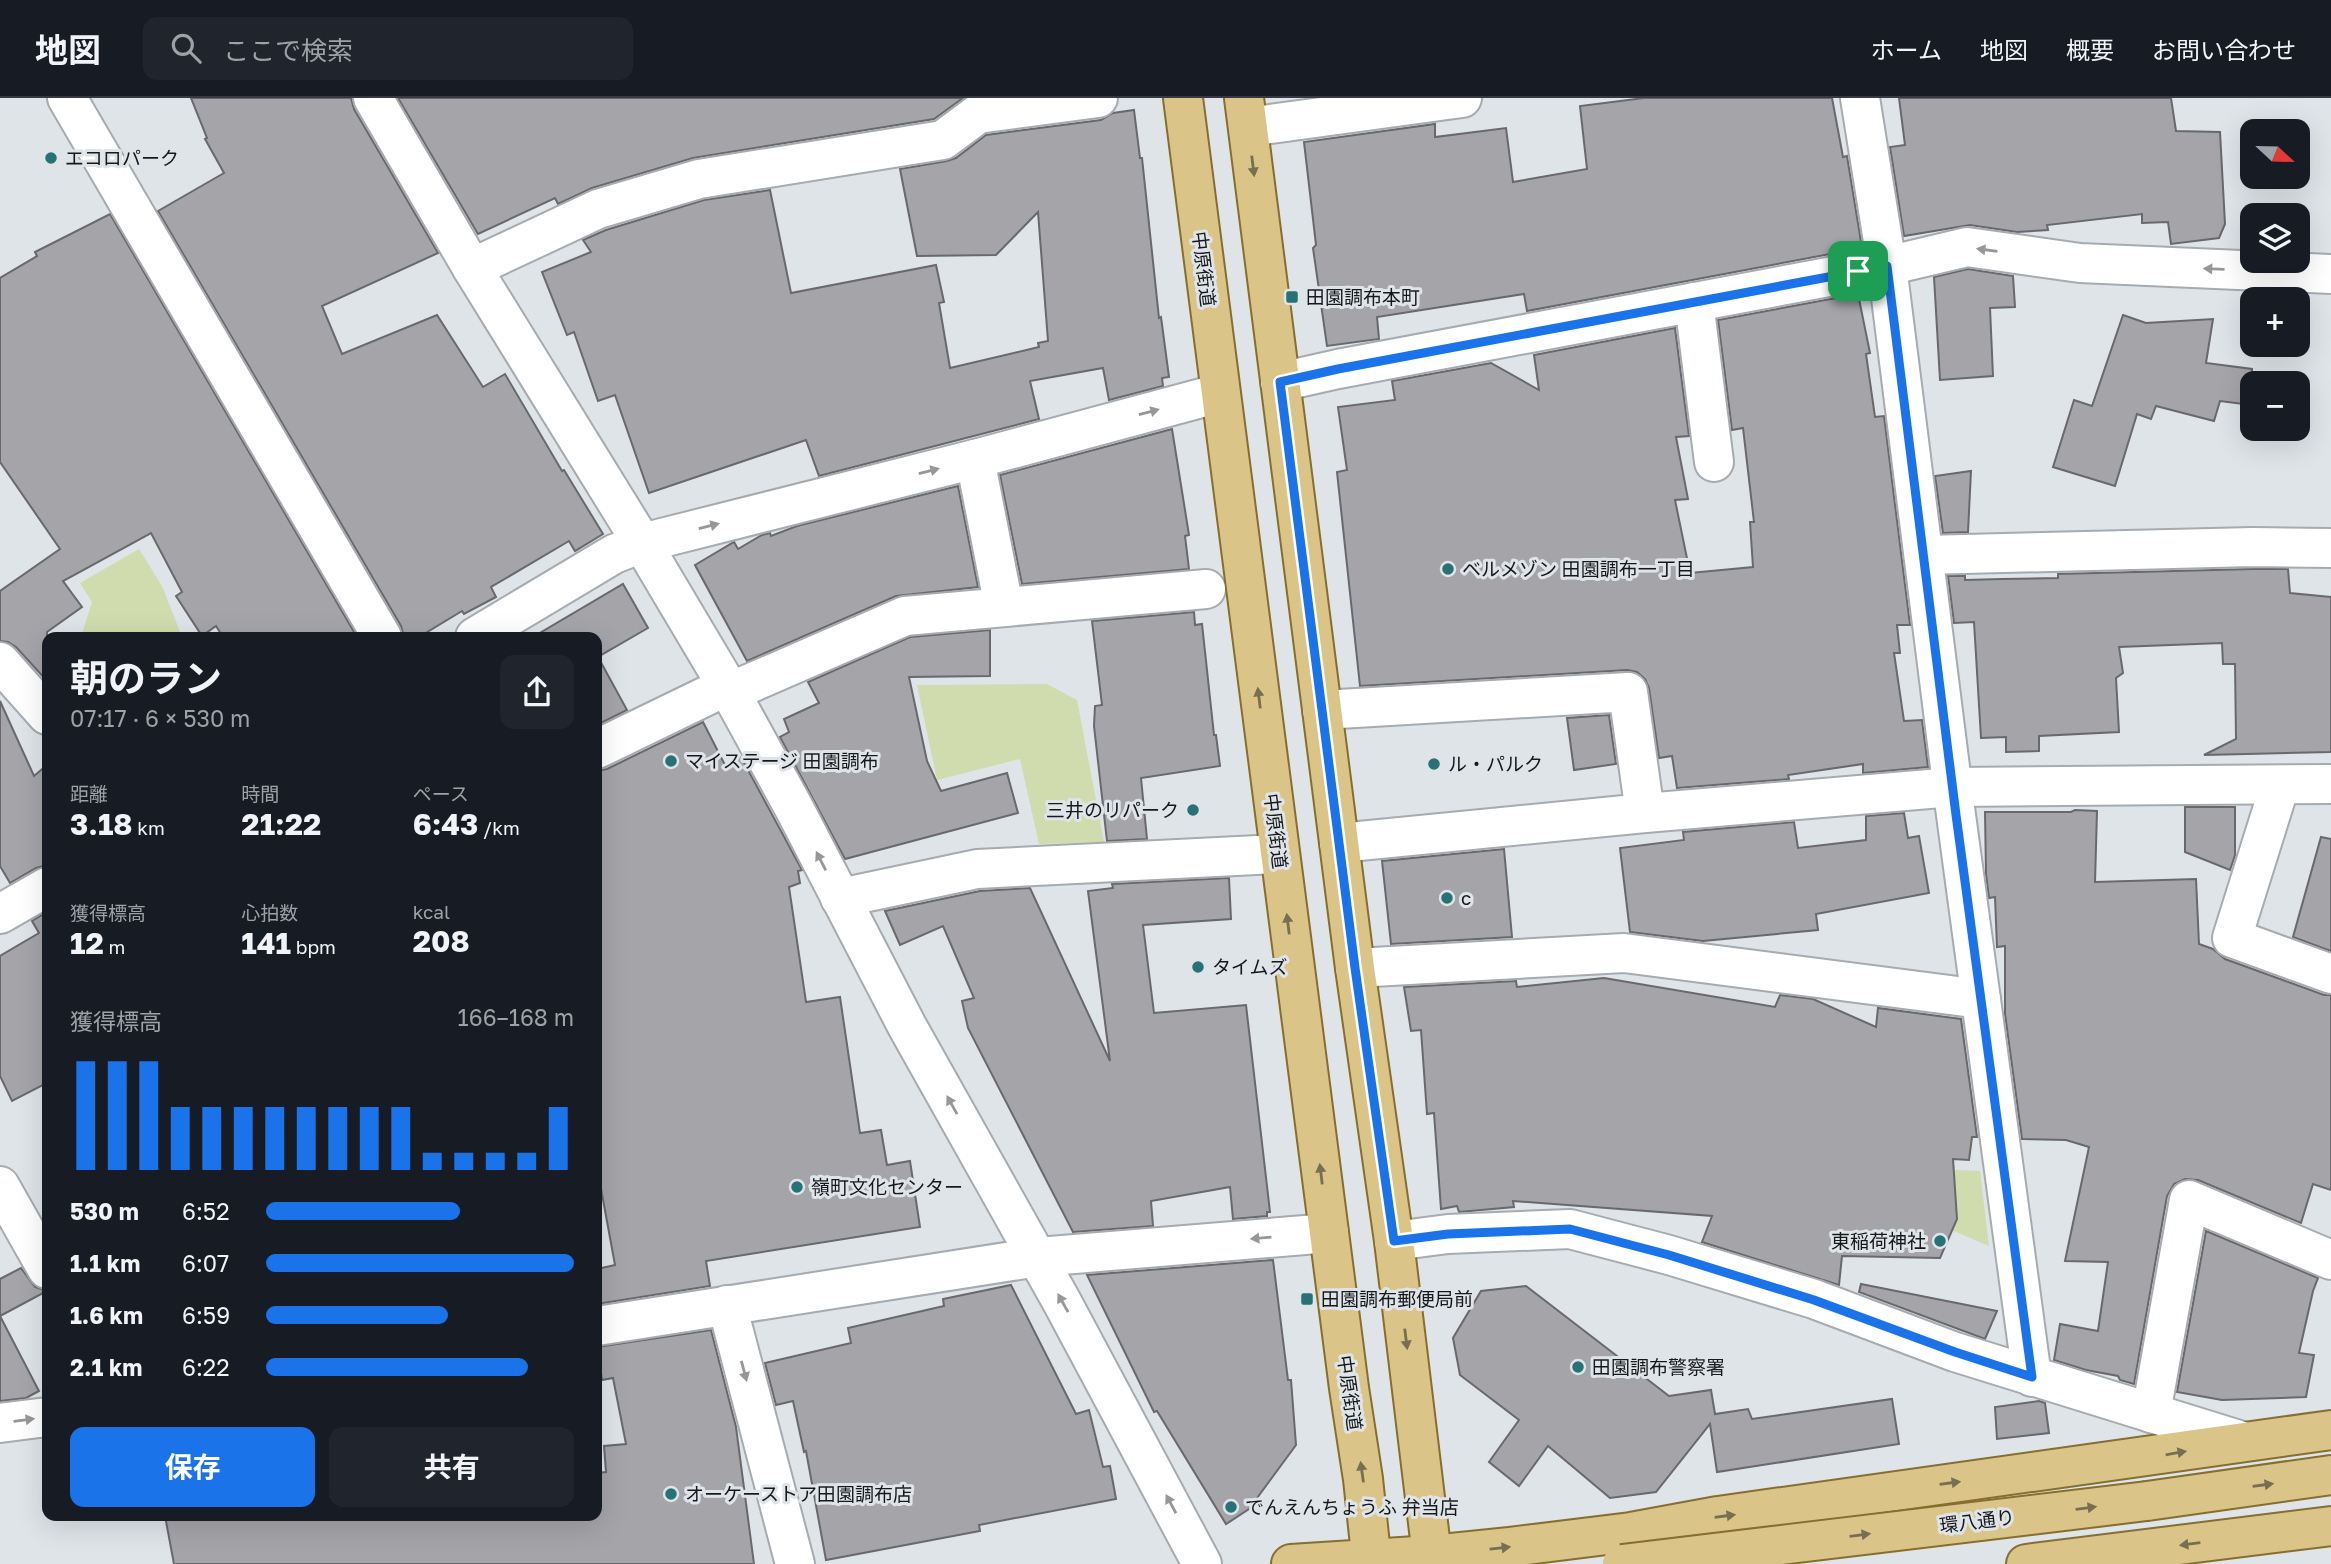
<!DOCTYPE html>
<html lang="ja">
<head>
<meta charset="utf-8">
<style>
  body { margin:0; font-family:"Golos Text","Noto Sans JP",sans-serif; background:#20242c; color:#f1f3f6; height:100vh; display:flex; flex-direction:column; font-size:26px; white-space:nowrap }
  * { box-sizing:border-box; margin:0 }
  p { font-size:23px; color:#9ea1a6 }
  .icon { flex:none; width:38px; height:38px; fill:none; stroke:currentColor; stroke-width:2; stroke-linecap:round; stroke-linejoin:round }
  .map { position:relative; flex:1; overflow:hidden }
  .drawer { position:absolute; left:42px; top:534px; width:560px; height:889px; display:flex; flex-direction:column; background:#171b24; border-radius:14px; box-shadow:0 7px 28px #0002 }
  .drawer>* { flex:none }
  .needle { width:46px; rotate:112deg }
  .tools { position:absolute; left:2240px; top:21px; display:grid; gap:14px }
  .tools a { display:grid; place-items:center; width:70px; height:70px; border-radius:14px; background:#171b24; box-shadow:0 7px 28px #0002; font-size:35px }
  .pin { position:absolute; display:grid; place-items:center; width:60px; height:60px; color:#fff; margin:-30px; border-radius:14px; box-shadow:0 4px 10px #0006 }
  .round { display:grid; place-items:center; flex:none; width:74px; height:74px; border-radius:14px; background:#20242c }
  .overview { display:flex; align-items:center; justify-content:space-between; height:119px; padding:0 28px }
  h1 { font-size:38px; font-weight:700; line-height:52px }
  .stats { display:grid; grid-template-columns:repeat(3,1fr); gap:10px; height:119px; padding:7px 28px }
  .stats div { display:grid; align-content:center }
  .stats b { font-size:30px; font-weight:700 }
  .stats small { font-size:19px; font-weight:400 }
  .stats p { font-size:19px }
  .chart { height:196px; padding:14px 28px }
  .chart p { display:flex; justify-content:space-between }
  .chart svg { width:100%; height:126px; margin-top:7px; stroke:#1a73e8; stroke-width:6 }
  .primary-button { display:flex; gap:14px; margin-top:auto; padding:14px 28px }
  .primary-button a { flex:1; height:80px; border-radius:14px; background:#1a73e8; color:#fff; font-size:28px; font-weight:700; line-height:80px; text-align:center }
  .primary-button a+a { background:#20242c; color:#f1f3f6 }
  ul { padding:0 28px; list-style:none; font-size:23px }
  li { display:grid; grid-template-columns:112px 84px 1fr; align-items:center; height:52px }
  li i { height:18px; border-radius:9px; background:#1a73e8 }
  header { display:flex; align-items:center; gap:42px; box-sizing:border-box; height:98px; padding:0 35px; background:#171b24; border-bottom:2px solid #363941 }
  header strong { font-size:33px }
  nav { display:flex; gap:38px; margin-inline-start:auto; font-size:24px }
  .search { width:490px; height:63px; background:#20242c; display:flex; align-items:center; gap:18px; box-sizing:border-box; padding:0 24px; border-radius:14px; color:#9ea1a6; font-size:26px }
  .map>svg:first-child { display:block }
  .green { fill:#d0dbae }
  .building { fill:#a4a4a9; stroke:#68686d; stroke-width:2 }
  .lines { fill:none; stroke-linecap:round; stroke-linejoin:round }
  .minor-casing { stroke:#a6abaf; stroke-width:42 }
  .major-casing { stroke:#866e2e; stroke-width:42 }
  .minor { stroke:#fff; stroke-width:38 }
  .major { stroke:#dac488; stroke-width:38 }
  .major-bridge-casing { stroke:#866e2e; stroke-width:42; stroke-linecap:butt }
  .major-bridge { stroke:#dac488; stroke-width:38 }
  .oneway { fill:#786e51 }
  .oneway2 { fill:#969798 }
  .route-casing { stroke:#fff; stroke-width:14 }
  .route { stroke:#1a73e8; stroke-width:9 }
  .poi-dot { fill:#277274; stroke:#dfe4e8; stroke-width:2.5 }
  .labels { text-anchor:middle; stroke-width:6; stroke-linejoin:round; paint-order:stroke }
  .poi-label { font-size:19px; fill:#16181a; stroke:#dfe4e8; text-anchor:start }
  .street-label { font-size:19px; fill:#16181a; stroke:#dfe4e8 }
</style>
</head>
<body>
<header>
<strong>地図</strong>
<div class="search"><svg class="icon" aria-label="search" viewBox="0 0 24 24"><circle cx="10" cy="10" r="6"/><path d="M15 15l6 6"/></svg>ここで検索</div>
<nav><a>ホーム</a><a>地図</a><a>概要</a><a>お問い合わせ</a></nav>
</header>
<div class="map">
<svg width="2331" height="1466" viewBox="0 0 2331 1466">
  <rect width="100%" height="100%" fill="#dfe4e8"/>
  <!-- green -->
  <g class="green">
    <path d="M139,451l23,37 20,51h-101l11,-35 -12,-19z"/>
    <path d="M1047,586l30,16 27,142 -65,2 -19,-85 -83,21 -20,-95z"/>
    <path d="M1911,1070l69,3 9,75 -77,-33z"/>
  </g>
  <!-- building -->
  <g class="building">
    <path d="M191,0h160l3,11 84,144 -116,53 20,48 95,-39 46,72 22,-13 57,97 2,-1 39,64 -28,17 -6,-10 -78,46 5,10 -32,17 -2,-3 -43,26h-15l-3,-11 -243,-415 66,-38 -19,-34 2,-1z"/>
    <path d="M398,0h565l-29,21 -241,39 -101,30 -34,16 -3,-6 -77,36z"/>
    <path d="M1644,0h188l11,59 4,-1 15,92 -335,63 -3,-17 -147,23 2,22 -52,7 -14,-98 3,-3 -12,-103 131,-18v13l71,-9 7,54 74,-13 -7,-63z"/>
    <path d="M1899,0h272l5,33 44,1 5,92 -6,14 -48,6 -3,-22 -26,1v-9l-95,11 1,5 -31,2 -47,-7 -66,11 -14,-89 15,-2z"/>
    <path d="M1134,12l6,48h2l17,160 2,-1 8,60 -7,1 1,8 -54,14 -6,-32 -73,13 9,38 -220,57 -13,-36 -157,53 -34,-98 -17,6 -24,-69 -7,3 -25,-63 49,-20 -8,-12 23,-10 98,-30 66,-10 21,103 145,-28 8,37 -5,1 11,65 89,-21 -1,-4 10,-2 -10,-129 -42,43 -79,1 -17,-87 47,-8 9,-3 30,-23 115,-15 12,-7z"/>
    <path d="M110,116l247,423h-134l-7,-11 -14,10 -26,-40 6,-4 -31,-59 -88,48 19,26 -35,25v49l-31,-34 -8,-5 -8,-1v-50l60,-42 -60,-87v-184l37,-22 -2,-4z"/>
    <path d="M1968,171l45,7 2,31 -25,1 3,68 -53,4 -6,-103z"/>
    <path d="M1858,196l12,59 -4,1 9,63 9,-1 26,209h-13l3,28h-6l10,68 18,-1 6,47 -65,6v-9l-75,11 1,4 -112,9 -5,-32 -13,2 -10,-70 -4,-9 -8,-7 -10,-2 -267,16 -23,-214 10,-2 -9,-63 57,-7 -3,-19 99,-18 48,27 -5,-35 141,-27 14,108 -13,1 12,62 -13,1 15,73 63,-6 -3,-45h4l-11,-94 -11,2 -14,-110z"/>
    <path d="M2123,217l23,8 67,-4 -7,44 46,6v36l-32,-4 -6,20 -58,-15 -5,13 -14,-5 -22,72 -62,-19 21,-67 18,6z"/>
    <path d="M1172,331l17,106 -4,1 4,33 -167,15 -22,-109z"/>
    <path d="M1971,373l-3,61 -25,1 -8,-57z"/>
    <path d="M958,388l20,101 -82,9 -149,65 -52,-96 39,-23 4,7 24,-14 8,-2 1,3 26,-10z"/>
    <path d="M2253,471h35l2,24 41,4v155l-127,3 32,-16 -1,-75h-12l-1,-21 -103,4 4,26 -7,5 3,54 -80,4v15l-33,1v-15l-25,1 -7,-116 -20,1 -6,-47h17v4l37,-1 56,-1v-4z"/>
    <path d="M623,486l25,44 -50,29 29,53 -30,15v-88h-64z"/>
    <path d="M1194,514l1,13 7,-1 12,111h2l4,31 -79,12 6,61 -40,2 -13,-115 1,-20 7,-1 -10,-84z"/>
    <path d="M990,532v46l-81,1 18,84 14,30 66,-18 11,40 -173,46 -65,-122 9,-5 -5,-13 35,-16 -11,-21 102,-45z"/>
    <path d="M0,603l34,75 13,-11v100l-11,3 -26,15 -10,-17z"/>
    <path d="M1609,617l7,49 -42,6 -7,-52z"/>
    <path d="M703,624l22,43 16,-8 61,113 -4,1 2,12 -11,4 17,115 34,-5 20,136 21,-3 6,35 23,-4 10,66 -214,34 4,25 -113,18v-35l18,-4 -18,-98v-396l10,-2z"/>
    <path d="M2185,709h50v48l-5,15 -45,-18z"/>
    <path d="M2075,712l22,1 -2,71 101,-3 3,65 14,5 12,10 99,36h7v195l-18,-6 -12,39 -103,-43 -13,-1 -11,5 -7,12 -33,188 -14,-4 -2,-4 -32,-6 -32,-10 6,-36 38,7 10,-69 -43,-1 24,-114 -23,-7 -44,-1 -17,-125v-68l-8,1 -2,-50 -6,1 -3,-24 -1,-62h86z"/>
    <path d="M1904,715l4,25 11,-2 10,57 -113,21 2,16 -115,11 -73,-9 -10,-84 64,-8 -1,-8 111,-10 4,26 68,-8v-24z"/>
    <path d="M2321,739l10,2v112l-38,-14z"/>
    <path d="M1504,751l8,88 -121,7 -9,-83z"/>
    <path d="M1229,780l2,41 -88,6 11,88 92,-8 24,207h-3v4l-34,3 -3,-32 -79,14 2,25 -80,6 -105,-204 -6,-27 12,-3 -31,-72 -43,19 -15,-34 95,-20 50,-3 80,173 -22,-170 25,-3 -1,-4z"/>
    <path d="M47,814v171l-35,18 -12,-25v-120l39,-23 -7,-12z"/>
    <path d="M1604,880l171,29 5,-12 33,4 63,28 2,-19 83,11 16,118h-5l-3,23 -16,-1 4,60 -17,39 -98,-2 -3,29 -137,-43 10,-26 -199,-15 1,6 -55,5 -2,-6 -16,3 -7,-96 -7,1 -6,-84 -10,1 -7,-44 112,-6 1,6z"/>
    <path d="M2206,1133l112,47 -5,13 -14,62 15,2 -8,42 -84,3 -45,-8z"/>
    <path d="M1273,1162l15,120h3l5,65 -47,64 -23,15 -69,-113 -3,1 -67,-137z"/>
    <path d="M21,1170l14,19 12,4 -47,25 39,75 -13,7 -26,3v-122z"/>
    <path d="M1861,1186l136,27 -12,28 -126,-47z"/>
    <path d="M1011,1187l65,129 13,-4 14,57 7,-1 6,33 -137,26 1,6 -154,29 -20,-109 -2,1 -11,-51 -17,4 -11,-42 86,-20 -3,-15 96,-22 -1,-7z"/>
    <path d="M1526,1188l143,110 42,-6 4,24 33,-5 4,10 140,-20 7,45 -182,28 -7,-48 -54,68 -46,6 -62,-52 -29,40 -30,-24 30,-42 -59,-45 -7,-37 28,-47z"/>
    <path d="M711,1232l25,97 18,137h-580l-9,-48h432v-43l9,-1 -2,-26 22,-2 -13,-66 -11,2 -5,-33z"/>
    <path d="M2039,1303l6,2 4,30 -52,6 -2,-32z"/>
  </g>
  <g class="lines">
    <!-- minor casing -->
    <g class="minor-casing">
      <g id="minor">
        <path d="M67,0l315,539"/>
        <path d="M373,0l99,170 170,275 85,143 67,122 113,218 155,276 140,262"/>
        <path d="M1860,0l27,168 69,549 76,562"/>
        <path d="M1248,29l214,-29"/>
        <path d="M472,170l126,-59 101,-30 244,-39 35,-26 120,-16"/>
        <path d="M1694,204l20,160"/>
        <path d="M1280,284l58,-13 549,-103 80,-19 113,16 251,11"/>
        <path d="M975,361l29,148"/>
        <path d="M1924,457l329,-8 78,1"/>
        <path d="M475,539l139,-83 28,-11 333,-84 245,-66"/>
        <path d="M0,564l47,53"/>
        <path d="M730,594l175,-76 301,-27"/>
        <path d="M1322,612l306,-18 17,121"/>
        <path d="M597,651l130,-63"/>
        <path d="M2280,687l-48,153 99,36"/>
        <path d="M1339,745l306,-30 308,-26 378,-3"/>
        <path d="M840,800l137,-29 302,-15"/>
        <path d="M0,816l47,-27"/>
        <path d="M1355,870l269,-15 357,46"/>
        <path d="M0,1088l47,83"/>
        <path d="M1394,1143l54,-7 122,-5 99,26 145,44 141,53 287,89"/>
        <path d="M727,1207l68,259"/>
        <path d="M597,1228l441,-69 291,-24"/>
        <path d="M2151,1315l38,-213 142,60"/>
        <path d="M0,1325l47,-6"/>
      </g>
    </g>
    <!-- major casing -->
    <g class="major-casing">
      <g id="major">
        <path d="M1183,0l166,1290 14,91 9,85"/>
        <path d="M1244,0l111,870 39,273 39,323"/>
        <path d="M2147,1403l184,-26"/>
        <path d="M1291,1466l141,-9 78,-8 121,-15 87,-16 613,-86"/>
        <path d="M2026,1466l305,-38"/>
      </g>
    </g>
    <!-- minor -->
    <use href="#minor" class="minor"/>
    <!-- major -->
    <use href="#major" class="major"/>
    <!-- major-bridge casing -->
    <g class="major-bridge-casing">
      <path id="major-bridge" d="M1622,1466l525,-63"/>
    </g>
    <!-- major-bridge -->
    <use href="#major-bridge" class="major-bridge"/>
  </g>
  <!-- one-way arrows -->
  <defs><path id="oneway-solid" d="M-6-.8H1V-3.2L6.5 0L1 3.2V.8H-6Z" transform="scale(1.75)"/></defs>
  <g class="oneway">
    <use href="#oneway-solid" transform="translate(1253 68) rotate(83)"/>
    <use href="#oneway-solid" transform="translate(1259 600) rotate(-97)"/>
    <use href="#oneway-solid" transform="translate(1288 826) rotate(-97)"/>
    <use href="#oneway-solid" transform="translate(1321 1076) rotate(-97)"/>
    <use href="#oneway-solid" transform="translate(1406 1241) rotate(83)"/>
    <use href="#oneway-solid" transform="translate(2176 1355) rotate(-10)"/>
    <use href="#oneway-solid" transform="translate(1362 1374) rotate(-98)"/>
    <use href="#oneway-solid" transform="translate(1950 1385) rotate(-8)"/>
    <use href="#oneway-solid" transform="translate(2263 1387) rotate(-8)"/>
    <use href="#oneway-solid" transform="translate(2086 1410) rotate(-7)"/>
    <use href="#oneway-solid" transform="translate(1725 1418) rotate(-8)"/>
    <use href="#oneway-solid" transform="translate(1860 1437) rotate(-7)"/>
    <use href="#oneway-solid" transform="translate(2190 1446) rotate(173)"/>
    <use href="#oneway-solid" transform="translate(1500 1450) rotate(-6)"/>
  </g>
  <g class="oneway2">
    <use href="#oneway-solid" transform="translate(1987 152) rotate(-172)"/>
    <use href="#oneway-solid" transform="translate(2214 171) rotate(-178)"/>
    <use href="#oneway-solid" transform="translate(1149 314) rotate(-15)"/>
    <use href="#oneway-solid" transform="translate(929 373) rotate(-14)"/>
    <use href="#oneway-solid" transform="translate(709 428) rotate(-14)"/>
    <use href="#oneway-solid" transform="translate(821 763) rotate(-117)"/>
    <use href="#oneway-solid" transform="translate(952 1007) rotate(-119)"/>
    <use href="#oneway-solid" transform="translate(1261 1140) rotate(175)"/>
    <use href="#oneway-solid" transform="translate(1063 1205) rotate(-119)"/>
    <use href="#oneway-solid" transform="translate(744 1273) rotate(75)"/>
    <use href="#oneway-solid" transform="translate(24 1322) rotate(-7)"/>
    <use href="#oneway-solid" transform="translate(1171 1406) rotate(-118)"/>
  </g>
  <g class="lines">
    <!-- route casing -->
    <g class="route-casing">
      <path id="route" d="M1887,168l69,549 76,562 -77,-25 -141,-52 -145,-45 -99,-26 -122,5 -54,7 -39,-273 -75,-586 58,-13z"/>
    </g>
    <!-- route -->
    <use href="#route" class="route"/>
  </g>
  <!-- markers -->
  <g class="poi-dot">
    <circle cx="51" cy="60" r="7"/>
    <rect x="1285" y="192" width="14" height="14" rx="3.5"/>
    <circle cx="1448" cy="471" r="7"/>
    <circle cx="671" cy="663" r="7"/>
    <circle cx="1434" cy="666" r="7"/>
    <circle cx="1193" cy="712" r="7"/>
    <circle cx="1447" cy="800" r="7"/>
    <circle cx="1198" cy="869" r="7"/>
    <circle cx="797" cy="1089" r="7"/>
    <circle cx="1940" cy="1143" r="7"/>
    <rect x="1300" y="1194" width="14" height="14" rx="3.5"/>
    <circle cx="1578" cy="1269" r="7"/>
    <circle cx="671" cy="1396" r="7"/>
    <circle cx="1231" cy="1409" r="7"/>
  </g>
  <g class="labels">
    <!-- poi labels -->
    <g class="poi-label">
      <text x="65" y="67">エコロパーク</text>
      <text x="1306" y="206">田園調布本町</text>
      <text x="1462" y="478">ベルメゾン 田園調布一丁目</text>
      <text x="685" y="670">マイステージ 田園調布</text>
      <text x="1448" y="673">ル・パルク</text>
      <text x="1179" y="719" text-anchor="end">三井のリパーク</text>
      <text x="1461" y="807">c</text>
      <text x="1212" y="876">タイムズ</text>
      <text x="811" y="1096">嶺町文化センター</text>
      <text x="1926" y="1150" text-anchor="end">東稲荷神社</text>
      <text x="1321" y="1208">田園調布郵便局前</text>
      <text x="1592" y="1276">田園調布警察署</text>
      <text x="685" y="1403">オーケーストア田園調布店</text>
      <text x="1245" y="1416">でんえんちょうふ 弁当店</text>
    </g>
    <!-- street labels -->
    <g class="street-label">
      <text transform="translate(1204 171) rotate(83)" y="7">中原街道</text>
      <text transform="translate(1276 733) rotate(83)" y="7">中原街道</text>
      <text transform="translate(1350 1295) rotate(82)" y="7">中原街道</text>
      <text transform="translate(1977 1423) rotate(-7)" y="7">環八通り</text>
    </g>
  </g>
</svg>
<div class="tools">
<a><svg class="needle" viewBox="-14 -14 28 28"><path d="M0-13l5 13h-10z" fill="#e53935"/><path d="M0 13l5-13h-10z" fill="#9ea1a6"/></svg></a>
<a><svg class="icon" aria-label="layers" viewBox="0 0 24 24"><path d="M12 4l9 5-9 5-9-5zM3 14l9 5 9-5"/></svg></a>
<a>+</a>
<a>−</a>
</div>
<div class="pin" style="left:1858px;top:173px;background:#1e9e55"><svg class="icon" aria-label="arrive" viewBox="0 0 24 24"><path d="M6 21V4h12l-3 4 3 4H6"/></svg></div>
<section class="drawer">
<div class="overview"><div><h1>朝のラン</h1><p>07:17 · 6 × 530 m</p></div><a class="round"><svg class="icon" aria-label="share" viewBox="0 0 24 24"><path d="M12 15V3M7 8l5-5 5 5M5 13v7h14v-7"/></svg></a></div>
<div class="stats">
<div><p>距離</p><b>3.18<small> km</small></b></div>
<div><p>時間</p><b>21:22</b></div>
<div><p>ペース</p><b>6:43<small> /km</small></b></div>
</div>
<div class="stats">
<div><p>獲得標高</p><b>12<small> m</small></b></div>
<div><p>心拍数</p><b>141<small> bpm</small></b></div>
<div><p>kcal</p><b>208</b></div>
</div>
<div class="chart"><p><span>獲得標高</span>166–168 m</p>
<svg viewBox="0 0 160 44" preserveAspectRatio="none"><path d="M5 44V6M15 44V6M25 44V6M35 44V22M45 44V22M55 44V22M65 44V22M75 44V22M85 44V22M95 44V22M105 44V22M115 44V38M125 44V38M135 44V38M145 44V38M155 44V22"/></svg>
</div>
<ul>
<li><b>530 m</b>6:52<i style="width:63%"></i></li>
<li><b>1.1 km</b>6:07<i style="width:100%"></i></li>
<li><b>1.6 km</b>6:59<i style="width:59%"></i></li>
<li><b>2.1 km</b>6:22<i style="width:85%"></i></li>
</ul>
<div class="primary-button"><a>保存</a><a>共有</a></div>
</section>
</div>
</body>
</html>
